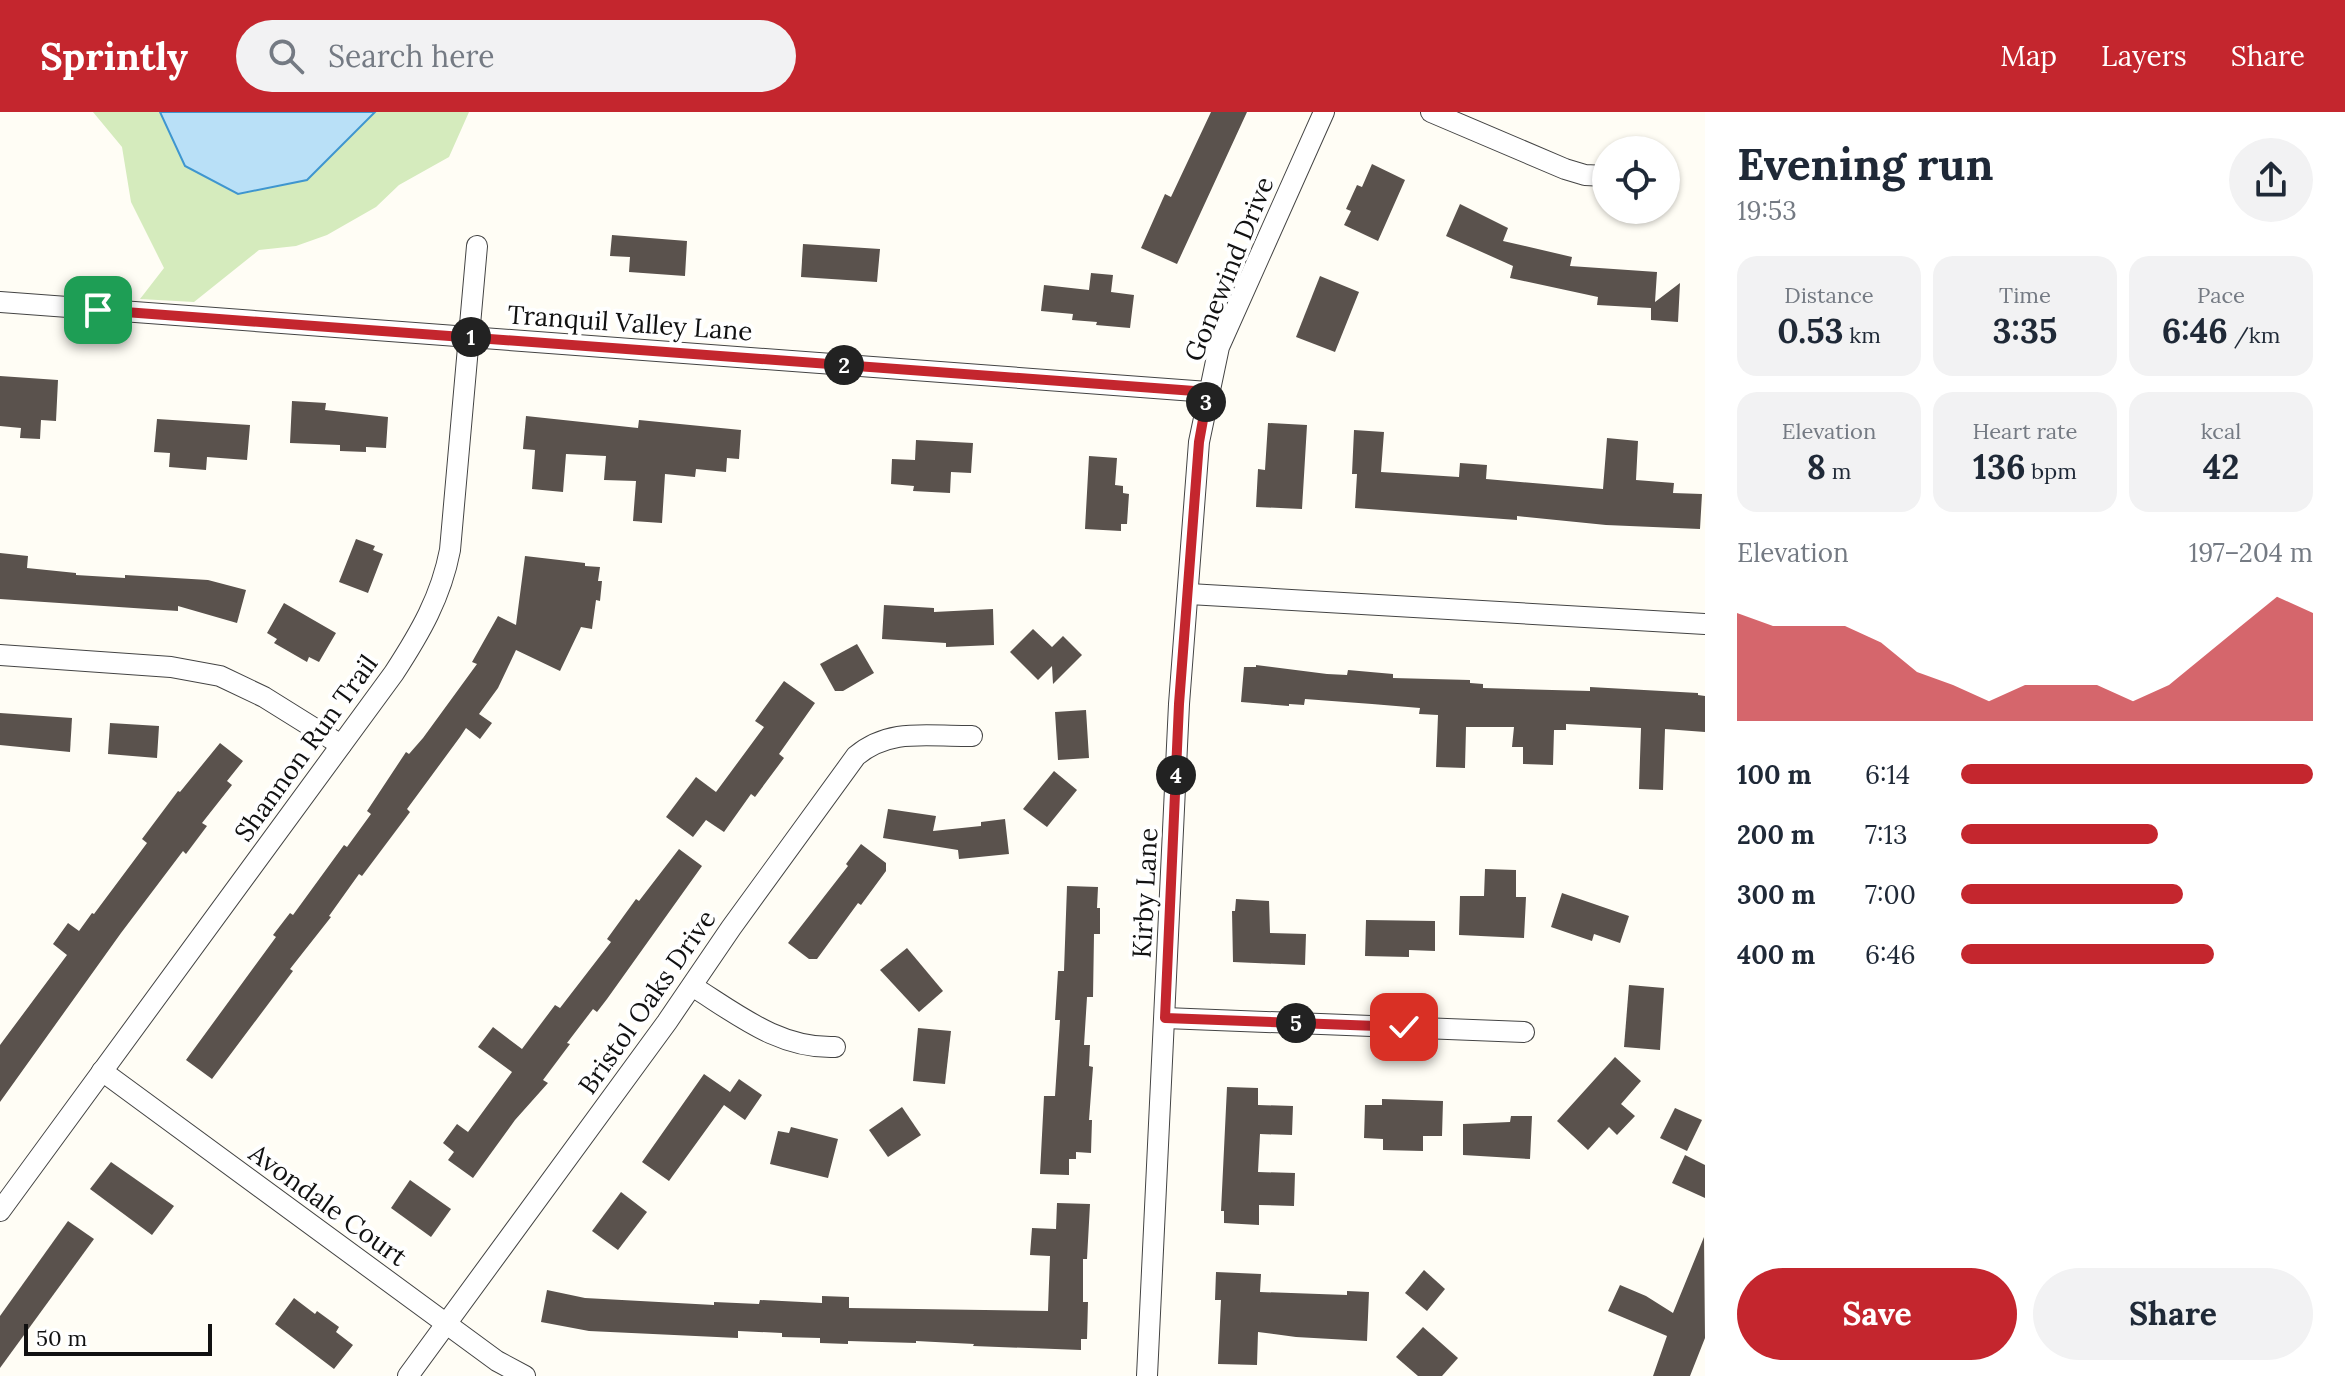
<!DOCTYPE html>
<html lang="en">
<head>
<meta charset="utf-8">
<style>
  body { margin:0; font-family:Lora,serif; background:#f2f2f3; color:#1f2937; height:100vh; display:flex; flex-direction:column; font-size:30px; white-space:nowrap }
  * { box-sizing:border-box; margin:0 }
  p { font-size:26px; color:#747a83 }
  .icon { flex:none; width:44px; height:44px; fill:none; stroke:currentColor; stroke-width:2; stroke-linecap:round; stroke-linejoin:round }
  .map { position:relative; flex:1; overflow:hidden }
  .panel { display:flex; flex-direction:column; background:#fff; width:640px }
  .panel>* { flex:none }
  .tools { position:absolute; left:1592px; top:24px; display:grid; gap:16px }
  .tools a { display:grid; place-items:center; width:88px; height:88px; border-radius:50%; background:#fff; box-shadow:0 2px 6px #0004; font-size:40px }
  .scale { position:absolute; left:24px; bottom:20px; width:188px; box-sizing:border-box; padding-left:8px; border:4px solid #111; border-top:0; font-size:22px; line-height:28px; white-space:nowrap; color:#111; -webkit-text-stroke:6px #fff; paint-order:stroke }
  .pin { position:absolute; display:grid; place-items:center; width:68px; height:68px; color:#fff; margin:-34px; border-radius:16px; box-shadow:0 4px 12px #0006 }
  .km { position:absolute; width:40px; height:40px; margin:-20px; border-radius:50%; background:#222; color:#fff; font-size:22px; line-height:40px; text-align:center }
  .round { display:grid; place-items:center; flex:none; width:84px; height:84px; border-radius:42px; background:#f2f2f3 }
  .headline { display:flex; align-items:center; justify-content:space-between; height:136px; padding:0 32px }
  h1 { font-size:44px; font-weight:800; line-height:60px }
  .figures { display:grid; grid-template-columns:repeat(3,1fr); gap:12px; height:136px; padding:8px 32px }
  .figures div { display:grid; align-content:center; border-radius:20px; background:#f2f2f3; text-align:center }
  .figures b { font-size:34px; font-weight:800 }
  .figures small { font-size:22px; font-weight:400 }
  .figures p { font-size:22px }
  .chart { height:224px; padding:16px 32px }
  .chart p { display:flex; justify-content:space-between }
  .chart svg { width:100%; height:144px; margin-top:8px; fill:#c4262e; opacity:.7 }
  .cta { display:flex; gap:16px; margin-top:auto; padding:16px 32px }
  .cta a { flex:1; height:92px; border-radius:48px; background:#c4262e; color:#fff; font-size:32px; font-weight:800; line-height:92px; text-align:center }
  .cta a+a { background:#f2f2f3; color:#1f2937 }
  ul { padding:0 32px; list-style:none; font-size:26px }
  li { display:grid; grid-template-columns:128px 96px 1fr; align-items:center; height:60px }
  li i { height:20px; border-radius:10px; background:#c4262e }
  header { display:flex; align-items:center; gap:48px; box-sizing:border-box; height:112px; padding:0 40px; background:#c4262e; color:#fff }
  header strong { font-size:38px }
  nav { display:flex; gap:44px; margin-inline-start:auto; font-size:28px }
  .search { width:560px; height:72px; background:#f2f2f3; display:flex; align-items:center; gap:20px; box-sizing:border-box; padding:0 28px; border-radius:44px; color:#747a83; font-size:30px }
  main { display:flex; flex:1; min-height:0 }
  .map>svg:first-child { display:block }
  .green { fill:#d5ebbd }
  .water { fill:#b9e0f7; stroke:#3f96cf; stroke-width:2 }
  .building { fill:#5a524d }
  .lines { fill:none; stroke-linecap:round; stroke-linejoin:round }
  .street-casing { stroke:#444; stroke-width:22 }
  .street { stroke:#fff; stroke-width:20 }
  .route-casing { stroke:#fff; stroke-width:16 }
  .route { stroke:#c4262e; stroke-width:10 }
  .labels { text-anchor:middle; stroke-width:8; stroke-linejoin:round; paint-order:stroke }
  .street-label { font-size:26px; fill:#111; stroke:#fff }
</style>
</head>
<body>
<header>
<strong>Sprintly</strong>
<div class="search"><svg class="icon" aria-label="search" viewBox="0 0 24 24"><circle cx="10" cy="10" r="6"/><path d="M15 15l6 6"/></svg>Search here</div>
<nav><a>Map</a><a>Layers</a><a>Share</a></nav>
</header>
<main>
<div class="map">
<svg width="1705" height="1264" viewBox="0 0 1705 1264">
  <rect width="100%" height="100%" fill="#fffdf5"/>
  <!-- green -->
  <path class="green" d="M93,0h376l-20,45 -50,28 -23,22 -49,28 -31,11 -37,4 -65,52 -54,-3 24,-31 -33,-66 -9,-55z"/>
  <!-- water -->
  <path class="water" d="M160,0h215l-68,68 -69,14 -53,-28z"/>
  <!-- building -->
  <g class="building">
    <path d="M1211,0h36l-70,152 -36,-16 24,-54 6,3z"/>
    <path d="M1372,52l33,16 -27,61 -34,-16 7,-14 -5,-2 11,-24 5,2z"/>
    <path d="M1460,92l48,24 -5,13 69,16 -2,9 87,6 -2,30 25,-19 -2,39 -27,-2v-12l-54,-3 1,-8 -88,-19 3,-12 -67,-30z"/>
    <path d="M612,123l75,6 -2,35 -56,-4 1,-15 -20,-1z"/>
    <path d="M803,132l77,5 -3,33 -76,-5z"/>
    <path d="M1091,161l22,2 -2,17 23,3 -4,33 -34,-3 1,-3 -25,-2 1,-6 -32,-3 3,-26 45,5z"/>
    <path d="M1320,164l39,16 -24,60 -39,-15z"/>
    <path d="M0,264l58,4 -2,41 -15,-1 -1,19 -20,-1 1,-10 -21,-2z"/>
    <path d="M292,289l34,2 -1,7 63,7 -2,31 -20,-1v5l-26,-1v-6l-50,-2z"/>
    <path d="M526,304l112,12 1,-8 102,10 -2,29 -12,-1 -1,14 -30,-3 -1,8 -30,-3 -3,49 -29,-2 3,-40 -32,-1 2,-24 -40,-2 -3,38 -31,-3 3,-39 -12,-1z"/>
    <path d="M157,307l93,6 -3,35 -40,-3 -1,13 -37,-3 1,-14 -16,-1z"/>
    <path d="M1268,311l39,2 -5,84 -46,-2 2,-38 7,1z"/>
    <path d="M1354,318l30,2 -3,40 78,5 1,-14 27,2 -1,14 117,10 4,-51 31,3 -2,39 38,3 -1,10 29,1 -2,35 -94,-4 -89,-9v4l-162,-12 2,-34h-5z"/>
    <path d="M916,328l57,3 -2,30 -20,-1 -1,21 -37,-2 1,-5 -23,-2 1,-25 23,1z"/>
    <path d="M1089,344l28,2 -2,27 8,1v7l6,1 -2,30h-6v7l-36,-2z"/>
    <path d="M356,427l19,7 -2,4 10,4 -15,39 -29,-11z"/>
    <path d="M0,441l28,3 -1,12 49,5v2l49,3v-3l83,5 38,10 -9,33 -59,-17v5l-178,-12z"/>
    <path d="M525,444l60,7v3l15,1 -2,14h4l-2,20 -4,-1 -4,29 -11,-2 -21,44 -44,-21 -18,38 -19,26 13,9 -12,16 -14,-11 -6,9 -53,72 3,3 -48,64 -3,-2 -30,42 2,1 -41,52 3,2 -81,108 -26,-19 90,-123 -3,-2 17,-22 3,2 51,-70 3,2 24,-33 -4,-3 39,-59 3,2 14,-16 54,-74 -5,-2 26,-46 18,9z"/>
    <path d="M284,491l52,30 -17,29 -10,-5 -2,5 -33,-19 3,-4 -10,-6z"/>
    <path d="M884,493l50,3v4l59,-3 1,36 -48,2v-4l-64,-4z"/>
    <path d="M1033,517l19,18 11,-11 19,19 -29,29 -1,-18 -14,14 -28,-28z"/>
    <path d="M857,532l17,29 -31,18h-8l-15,-27z"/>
    <path d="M1256,553l71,9 20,1 1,-5 45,4v4l77,2v3l13,1v4l107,3v-4l108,6v2l7,1v36l-40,-3 -2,61 -24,-1 2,-61 -75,-4v6h-12l-1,35 -30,-1v-17h-11l2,-20h-48l-1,41 -29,-1 2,-52 -19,-1 1,-6 -48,-4 -67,-5 -1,6 -15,-1v2l-48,-4 3,-35h12z"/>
    <path d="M784,569l31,22 -36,51 5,4 -29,39 -4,-3 -27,38 -18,-12 -13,17 -27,-20 30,-40 20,15 48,-65 -9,-6z"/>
    <path d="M1086,598l3,48 -31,2 -3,-48z"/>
    <path d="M0,601l72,5 -2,34 -70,-7z"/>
    <path d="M110,611l49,3 -2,32 -49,-4z"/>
    <path d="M220,631l23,18 -16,20 5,4 -30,38 5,3 -21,28 -3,-3 -62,82 -121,169v-57l67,-90 -14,-11 15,-21 11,8 13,-18 2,1 53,-71 -5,-4 36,-48 2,1z"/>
    <path d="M1054,659l23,19 -30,37 -24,-18z"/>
    <path d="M888,697l48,7 -3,15 48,-5v-4l24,-3 4,35 -50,5 -1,-9 -75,-12z"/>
    <path d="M861,732l25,19v8l-25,34 -3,-2 -41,56h-8l-21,-16 60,-77 -2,-2z"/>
    <path d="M679,737l23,17 -95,133 -10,13 -4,-3 -26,34 3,1 -27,36 5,3 -33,37 -42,58 -25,-18 6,-8 -11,-9 14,-19 11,8 44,-60 -34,-25 15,-20 29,22 33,-44 5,3 51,-66 -4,-3 29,-40 3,2z"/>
    <path d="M1485,757l31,1v27h10l-2,41 -65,-3 1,-39h24z"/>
    <path d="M1067,774l31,1 -1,21h3v26h-6l-1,63h-6l-3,48h6l-1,21 4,1 -4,53h3l-1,33 -15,-1v7h-7v16l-29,-1 4,-78h11l5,-76h-5l3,-49h6z"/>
    <path d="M1562,781l67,23 -9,27 -26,-9 -2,7 -41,-14z"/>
    <path d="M1236,787l33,2 1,32 36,1 -1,31 -72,-3 -1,-51h3z"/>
    <path d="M1366,808l69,1v30l-26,-1v7l-44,-1z"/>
    <path d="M907,836l36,43 -24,21 -39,-42z"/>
    <path d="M1629,873l35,3 -4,62 -36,-3z"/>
    <path d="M918,916l33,3 -6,53 -32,-3z"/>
    <path d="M1615,945l26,24 -20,23 14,12 -18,19 -8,-8 -21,23 -31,-29z"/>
    <path d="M704,962l26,18 9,-13 23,16 -17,25 -21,-15 -55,76 -27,-19z"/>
    <path d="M1227,975l31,1v17l35,1 -1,29 -32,-1 -2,38 37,1 -1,33 -35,-1v20l-35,-2v-12h-3z"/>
    <path d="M1382,987l61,2 -1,35h-19v15l-40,-1v-11l-19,-1 1,-33h17z"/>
    <path d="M902,995l19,28 -33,22 -19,-27z"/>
    <path d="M1675,996l27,12 -15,31 -27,-13z"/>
    <path d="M1511,1004h21l-2,43 -67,-4v-31l47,-2z"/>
    <path d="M791,1015l47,12 -10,39 -58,-14 8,-33 11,2z"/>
    <path d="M1685,1043l20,10v33l-33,-15z"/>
    <path d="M111,1050l63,44 -22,29 -62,-46z"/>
    <path d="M410,1068l41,29 -20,28 -40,-29z"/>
    <path d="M621,1080l26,20 -29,38 -26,-19z"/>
    <path d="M1057,1091l33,1 -3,55h-4v43h5l-1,37h-6v11l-108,-4 1,-2 -58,-3v2l-68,-2v3l-28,-1v-5l-38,-1v-4l-44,-2v7l-149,-7 -48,-9 6,-32 38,8 129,7v-3l45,2 1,-4 62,3v-7l27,1v11l199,3 2,-55 -20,-1 2,-27 24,1z"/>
    <path d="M68,1109l26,18 -94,129v-52z"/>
    <path d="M1704,1125l1,101 -15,38h-37l14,-40 -59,-25 12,-26 26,11 27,17z"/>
    <path d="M1424,1158l21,19 -18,22 -22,-18z"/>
    <path d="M1216,1160l45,2 -1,18 87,3v-4l22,1 -2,49 -71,-4 -38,-5 -1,33 -39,-1 3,-64h-6z"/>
    <path d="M294,1186l21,16 2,-3 22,16 -3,5 17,13 -19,24 -59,-45z"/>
    <path d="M1423,1215l35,31 -16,18h-24l-22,-19z"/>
  </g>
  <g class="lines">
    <!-- street casing -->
    <g class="street-casing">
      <g id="street">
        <path d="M1431,0l134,57 20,6 21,1"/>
        <path d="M0,190l1208,90"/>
        <path d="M1189,482l516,30"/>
        <path d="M0,543l171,12 49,9 44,21 77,48"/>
        <path d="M692,874c45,28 87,63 143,61"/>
        <path d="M1165,906l359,14"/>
        <path d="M102,959l395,290 28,15"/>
        <path d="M0,1099l394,-538c26,-40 47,-76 56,-123l27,-304"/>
        <path d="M408,1264l259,-354 64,-94 125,-172c35,-29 73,-19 116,-20"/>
        <path d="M1147,1264l32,-672 20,-262 20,-95 105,-235"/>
      </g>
    </g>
    <!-- street -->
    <use href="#street" class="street"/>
  </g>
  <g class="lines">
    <!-- route casing -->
    <g class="route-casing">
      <path id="route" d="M98,198l1110,82 -9,50 -20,262 -14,314 239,9"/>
    </g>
    <!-- route -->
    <use href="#route" class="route"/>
  </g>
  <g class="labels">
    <!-- street labels -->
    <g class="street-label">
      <text transform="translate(1229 157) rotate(-68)" y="9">Gonewind Drive</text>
      <text transform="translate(630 211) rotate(4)" y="9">Tranquil Valley Lane</text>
      <text transform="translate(306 636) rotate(-54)" y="9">Shannon Run Trail</text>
      <text transform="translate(1145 781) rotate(-87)" y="9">Kirby Lane</text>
      <text transform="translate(647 890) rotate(-55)" y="9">Bristol Oaks Drive</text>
      <text transform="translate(328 1093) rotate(36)" y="9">Avondale Court</text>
    </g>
  </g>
</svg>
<div class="tools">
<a><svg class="icon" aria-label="locate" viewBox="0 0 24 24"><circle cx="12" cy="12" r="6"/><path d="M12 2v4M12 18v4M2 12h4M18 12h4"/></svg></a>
</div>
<div class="scale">50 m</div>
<div class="pin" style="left:98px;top:198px;background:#1e9e55"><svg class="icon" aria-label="arrive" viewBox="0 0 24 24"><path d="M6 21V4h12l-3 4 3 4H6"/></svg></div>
<div class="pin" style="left:1404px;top:915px;background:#d93025"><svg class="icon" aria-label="check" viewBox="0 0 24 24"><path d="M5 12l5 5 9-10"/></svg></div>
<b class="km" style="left:471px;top:225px">1</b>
<b class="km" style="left:844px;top:253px">2</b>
<b class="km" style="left:1206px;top:290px">3</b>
<b class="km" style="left:1176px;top:663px">4</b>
<b class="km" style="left:1296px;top:911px">5</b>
</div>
<section class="panel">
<div class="headline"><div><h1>Evening run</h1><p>19:53</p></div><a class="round"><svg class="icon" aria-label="share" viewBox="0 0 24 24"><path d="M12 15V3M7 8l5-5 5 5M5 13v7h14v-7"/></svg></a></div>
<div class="figures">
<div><p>Distance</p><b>0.53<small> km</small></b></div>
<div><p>Time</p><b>3:35</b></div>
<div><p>Pace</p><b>6:46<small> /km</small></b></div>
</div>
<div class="figures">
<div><p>Elevation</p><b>8<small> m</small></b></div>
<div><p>Heart rate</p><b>136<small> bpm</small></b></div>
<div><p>kcal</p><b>42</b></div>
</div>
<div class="chart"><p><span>Elevation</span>197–204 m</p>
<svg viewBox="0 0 160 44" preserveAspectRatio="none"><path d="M0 44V11L10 15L20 15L30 15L40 20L50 29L60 33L70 38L80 33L90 33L100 33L110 38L120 33L130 24L140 15L150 6L160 11V44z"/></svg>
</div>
<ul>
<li><b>100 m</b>6:14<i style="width:100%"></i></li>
<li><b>200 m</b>7:13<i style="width:56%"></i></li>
<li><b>300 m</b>7:00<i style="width:63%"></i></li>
<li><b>400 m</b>6:46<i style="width:72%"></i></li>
</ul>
<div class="cta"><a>Save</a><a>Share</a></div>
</section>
</main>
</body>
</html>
